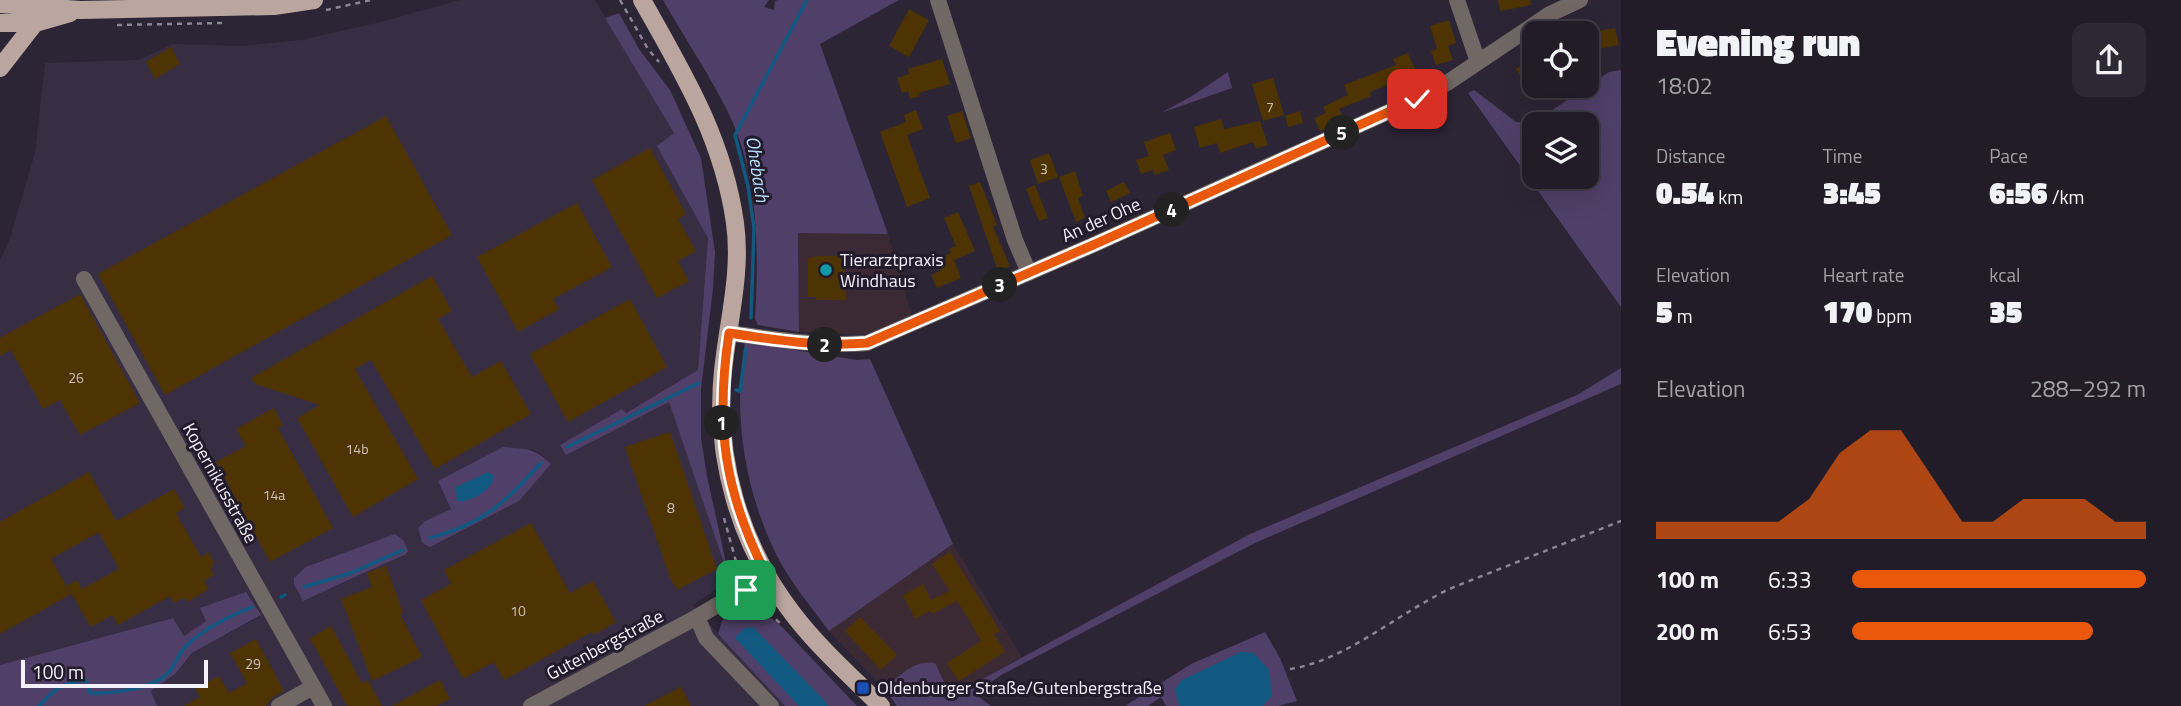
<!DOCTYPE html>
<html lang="en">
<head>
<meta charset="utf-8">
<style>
  body { margin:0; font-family:"Titillium Web",sans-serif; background:#2d2934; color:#f1f3f6; height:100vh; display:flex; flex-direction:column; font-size:26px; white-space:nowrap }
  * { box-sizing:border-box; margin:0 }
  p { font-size:23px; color:#a2a1a8 }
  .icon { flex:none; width:38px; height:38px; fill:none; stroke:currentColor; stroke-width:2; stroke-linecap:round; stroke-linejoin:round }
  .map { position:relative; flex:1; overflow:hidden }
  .details { display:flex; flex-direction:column; background:#211c28; width:560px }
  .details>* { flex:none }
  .buttons { position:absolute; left:1522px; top:21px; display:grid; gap:14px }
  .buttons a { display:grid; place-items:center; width:77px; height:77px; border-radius:14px; background:#211c28; box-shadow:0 7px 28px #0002,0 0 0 2px #3e3a45; font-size:35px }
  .scale { position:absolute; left:21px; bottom:18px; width:187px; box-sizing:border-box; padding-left:7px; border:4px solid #f5f1fc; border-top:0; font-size:19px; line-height:24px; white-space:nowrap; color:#f5f1fc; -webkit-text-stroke:5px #221b2b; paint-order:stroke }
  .pin { position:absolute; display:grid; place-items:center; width:60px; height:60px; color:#fff; margin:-30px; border-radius:14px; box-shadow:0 4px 10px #0006 }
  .km { position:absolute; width:35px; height:35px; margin:-18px; border-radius:50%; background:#222; color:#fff; font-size:19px; line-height:35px; text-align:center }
  .round { display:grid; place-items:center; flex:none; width:74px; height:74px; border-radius:14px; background:#2d2934 }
  .headline { display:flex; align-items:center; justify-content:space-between; height:119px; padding:0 35px }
  h1 { font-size:38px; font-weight:800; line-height:52px }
  .metrics { display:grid; grid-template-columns:repeat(3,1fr); gap:10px; height:119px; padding:7px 35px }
  .metrics div { display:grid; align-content:center }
  .metrics b { font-size:30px; font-weight:800 }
  .metrics small { font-size:19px; font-weight:400 }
  .metrics p { font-size:19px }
  .chart { height:196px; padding:14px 35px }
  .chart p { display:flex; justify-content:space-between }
  .chart svg { width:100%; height:126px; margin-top:7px; fill:#ea580c; opacity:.7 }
  ul { padding:0 35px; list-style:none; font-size:23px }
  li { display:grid; grid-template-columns:112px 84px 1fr; align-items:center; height:52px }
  li i { height:18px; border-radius:9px; background:#ea580c }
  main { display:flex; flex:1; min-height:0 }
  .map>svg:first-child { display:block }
  .commercial { fill:#3b2a34 }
  .built { fill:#372e44; fill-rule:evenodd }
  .green { fill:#503f68; fill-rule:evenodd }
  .water { fill:#125982 }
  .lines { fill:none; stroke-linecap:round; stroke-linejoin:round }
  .stream { stroke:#125982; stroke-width:3.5 }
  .building { fill:#4f3403 }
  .path { stroke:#8b8693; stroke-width:2.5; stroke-dasharray:5 5; stroke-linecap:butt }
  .minor { stroke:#716764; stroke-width:16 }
  .major { stroke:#baa69e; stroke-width:18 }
  .route-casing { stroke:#fff; stroke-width:14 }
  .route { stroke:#ea580c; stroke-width:9 }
  .culture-dot { fill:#0f9aa8; stroke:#221b2b; stroke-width:2.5 }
  .transit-dot { fill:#1a4fb4; stroke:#221b2b; stroke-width:2.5 }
  .labels { text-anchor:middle; stroke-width:6; stroke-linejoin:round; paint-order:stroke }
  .number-label { font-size:14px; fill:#ccc2be }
  .street-label { font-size:18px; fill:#f5f1fc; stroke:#221b2b }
  .poi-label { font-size:18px; fill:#f5f1fc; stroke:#221b2b; text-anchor:start }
  .water-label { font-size:19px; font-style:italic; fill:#b6dffd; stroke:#221b2b }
</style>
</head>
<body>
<main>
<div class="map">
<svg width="1621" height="706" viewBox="0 0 1621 706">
  <rect width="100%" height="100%" fill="#2c2535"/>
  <!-- commercial -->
  <g class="commercial">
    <path d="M798,232l90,2 24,82 -47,19 -66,-3z"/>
    <path d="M953,544l69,113 -71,39 -16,-32 -32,8 -19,17 -55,-58z"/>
  </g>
  <!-- built -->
  <path class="built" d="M460,0h135l79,133 -16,13 50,92 -10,133 -73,42 -3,-4 -61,36 6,9 102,-53 61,180 -38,24 93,101h-628l-7,-15 25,-17 17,-21 69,-37 -60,-8 5,13 -22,15 -11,-18 -173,47v-405l9,-19 26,-88 10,-90 94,-3 34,-16 70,2 58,-6 84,-19zM528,449l11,3 12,12 -33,37 -93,20 26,-12zM355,551l49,5 -36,13 -16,10 -49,22 25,-42z"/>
  <!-- green -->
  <g class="green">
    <path d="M663,0h106l-5,7 10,3 1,-9 3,-1h121l-79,44 68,190 -90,-1 1,99 -41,-7 -3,-6c4,-69 4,-143 -27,-207 -19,-38 -44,-75 -65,-112z"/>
    <path d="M619,13l20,36 31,41 31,68 14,94 -2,37 -12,100v49l6,38 23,105 -61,-179 -103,53 -6,-10 62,-36 4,4 72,-43 10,-132 -51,-92 17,-13 -69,-115z"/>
    <path d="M1621,70v237l-153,-214 6,-3 42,32 17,1 76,-51zM1535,124h52v53h-52z"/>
    <path d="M1228,72l4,16 -71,25 31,-17z"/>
    <path d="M745,342l112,18 13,-1 83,185 -124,87c-18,-24 -38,-48 -52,-75 -32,-64 -45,-143 -32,-214z"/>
    <path d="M1621,368v16l-366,159 -252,131 -18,12 -6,11 12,9h-94l-13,-17c15,-13 30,-30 51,-26l16,33 299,-162 327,-139z"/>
    <path d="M503,447c22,2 31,0 48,17l-32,37 -89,46 -8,-4 -4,-15 7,-7 26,-12 -13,-28z"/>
    <path d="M395,534l9,7 4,10 -3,4c-35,14 -68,31 -102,46l-9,-17v-6l12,-11z"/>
    <path d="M246,592l15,23 -69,38 -17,21 -24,17 6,15h-157v-41l173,-47 11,18 22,-15 -6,-13z"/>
    <path d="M750,601l32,26 75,79h-72l-67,-72 5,-16z"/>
    <path d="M1265,632l15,26 17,43 -19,5h-112l-5,-9 -13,9h-23l66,-42z"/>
  </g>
  <!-- water -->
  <g class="water">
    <path d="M488,472l6,4c-1,14 -24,27 -37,25l-1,-14z"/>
    <path d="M753,627l73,75 2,4h-29l-64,-68 9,-10z"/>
    <path d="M1241,652l13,1 15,17 3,26 -10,10h-83l-4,-17 7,-9z"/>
  </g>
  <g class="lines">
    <!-- stream -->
    <g class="stream">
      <path d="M751,318l3,-90 -6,-42 -13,-51 72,-135"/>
      <path d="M736,390l4,1 6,-42"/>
      <path d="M567,447l132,-64"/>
      <path d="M430,538c55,-15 73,-34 111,-75"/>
      <path d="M304,587l47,-14 52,-23"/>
      <path d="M281,597l4,-2"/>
      <path d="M39,706c17,-18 22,-23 47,-26l4,13c20,1 63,-4 78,-20 7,-7 10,-19 18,-27 19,-18 42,-29 66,-39"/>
    </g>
  </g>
  <!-- building -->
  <g class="building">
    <path d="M1498,0h32l1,5 -31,6z"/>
    <path d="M909,9l20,11 -20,37 -20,-11z"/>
    <path d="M1449,20l7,23 -8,3 5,14 -17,5 -5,-14 6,-2 -7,-23z"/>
    <path d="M1615,28l4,17 -32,6v-18z"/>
    <path d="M171,47l9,17 -25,15 -9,-17z"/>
    <path d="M1408,53l8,18 -4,2 2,4 -11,5 -1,-3 -32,13 1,4 -32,13 5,11 -24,11 -6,-13 12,-5 -3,-6 25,-12 -4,-10 52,-20 -3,-6z"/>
    <path d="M1535,55v21l-10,6 -9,-13z"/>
    <path d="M942,59l8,25 -31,9 1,3 -10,3 -2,-8 -6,2 -5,-15 12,-4 -1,-5z"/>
    <path d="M1273,78l11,37 -21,6 -11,-37z"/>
    <path d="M916,110l7,19 -16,6 23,63 -23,9 -27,-75 26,-10 -2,-7z"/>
    <path d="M962,111l9,27 -15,5 -9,-27z"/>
    <path d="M1300,111l3,12 -15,4 -3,-11z"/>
    <path d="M386,116l66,119 -287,160 -67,-121z"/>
    <path d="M1221,119l3,10 36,-8 8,24 -12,4 -3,-7 -33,11 -3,-10 -17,5 -6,-21z"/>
    <path d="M1170,133l6,17 -13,5 6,15 -14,5 -2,-5 -12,4 -5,-14 13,-4 -5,-14z"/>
    <path d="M650,148l36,66 -8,5 18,32 -18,10 11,20 -32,17 -65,-118z"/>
    <path d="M1049,153l9,24 -20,7 -8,-24z"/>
    <path d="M1075,171l8,25 -5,2 7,20 -9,4 -17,-45z"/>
    <path d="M980,182l17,43 -4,2 17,39 -12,5 -29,-85z"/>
    <path d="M1124,182l6,11 -19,9 -5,-11z"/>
    <path d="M1035,185l13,33 -9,3 -13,-32z"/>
    <path d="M577,203l35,64 -59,32 6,10 -41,23 -41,-75z"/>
    <path d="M958,212l17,39 -21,9 7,18 -24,10 -6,-13 9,-4 -5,-11 16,-7 -2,-4 7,-3 -12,-28z"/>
    <path d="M819,256h25l2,44h-30v-3h-8v-39z"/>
    <path d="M432,276l20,35 -14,8 34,58 29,-16 30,53 -96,55 -64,-109 -16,9 63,110 -65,38 -56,-99 23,-13 -65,-21 -4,-6z"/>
    <path d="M80,294l60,109 -60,32 -20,-35 -17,9 -32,-59 -11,6v-18z"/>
    <path d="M630,299l37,68 -99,55 -38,-68z"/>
    <path d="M274,408l9,17 -5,3 55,100 -63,34 -54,-100 30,-16 -10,-17z"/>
    <path d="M670,432l47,137 -40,21 -7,-12 -45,-131z"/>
    <path d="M89,472l27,49 58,-32 11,19 -9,5 25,44 7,-5 6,10 -3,8 3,5 -10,6 5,8 -22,13 -2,-4 -11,5 -4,-7 -52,29 -6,-10 -21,12 -24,-41 10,-6 5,9 37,-20 -20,-37 -48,27 20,35 -71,40v-112z"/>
    <path d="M531,523l39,70 23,-12 23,41 -22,13 -2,-3 -88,48 -10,-18 -31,17 -42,-79 30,-16 -7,-14z"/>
    <path d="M950,552l50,79 -6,3 11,18 -46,29 -12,-18 34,-22 -13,-23 -11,-17 -25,13 -2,-3 -15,8 -12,-24 20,-11 8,16 19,-9 -18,-27z"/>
    <path d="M386,566l17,47 -3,1 22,43 -50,24 -31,-82 31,-12 -5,-14z"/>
    <path d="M860,617l37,38 -16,15 -36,-39z"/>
    <path d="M331,626l31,57 6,-3 14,26h-35l-37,-68z"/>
    <path d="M256,639l28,52 -11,6 -7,9h-82l16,-9 -5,-8 24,-13 10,17 18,-10 -17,-30z"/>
    <path d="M440,680l10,19 -14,7h-44z"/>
    <path d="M681,687l10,19h-47z"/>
  </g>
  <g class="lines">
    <!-- path -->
    <g class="path">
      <path d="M620,0l28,49 11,13"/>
      <path d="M326,10l45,-10"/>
      <path d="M117,25l105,-2"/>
      <path d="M724,518l16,58"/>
      <path d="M753,600l27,23"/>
      <path d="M1290,669c58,-9 110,-58 164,-82l167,-66"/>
    </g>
    <!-- minor -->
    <g class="minor">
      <path d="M938,0l77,240 14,33"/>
      <path d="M1457,0l21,62"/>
      <path d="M84,279l240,427"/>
      <path d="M729,333c46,6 91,14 138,10l226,-98 324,-146 30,-16 103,-69 30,-14"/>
      <path d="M697,617l9,21 65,68"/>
      <path d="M279,706l34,-19"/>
      <path d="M531,706l166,-89 70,-41"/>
    </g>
    <!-- major -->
    <g class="major">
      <path d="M642,0c41,73 81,138 93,223 7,49 -7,99 -12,148 -9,86 17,175 70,243 26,34 58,62 88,92"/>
      <path d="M0,4l80,6 194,-4 40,-6"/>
      <path d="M0,23h35l35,-10"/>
      <path d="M0,68l35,-45"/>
    </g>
  </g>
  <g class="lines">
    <!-- route casing -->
    <g class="route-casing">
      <path id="route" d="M746,590l21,-14c-43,-84 -52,-150 -38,-243 46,7 91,14 138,10l226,-98 324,-146"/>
    </g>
    <!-- route -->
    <use href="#route" class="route"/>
  </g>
  <!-- markers -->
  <circle class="culture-dot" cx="826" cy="270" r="7"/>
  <rect class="transit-dot" x="856" y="681" width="14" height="14" rx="3.5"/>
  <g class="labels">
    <!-- number labels -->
    <g class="number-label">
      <text x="1270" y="112">7</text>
      <text x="1044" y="174">3</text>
      <text x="76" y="383">26</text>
      <text x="357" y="454">14b</text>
      <text x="274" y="500">14a</text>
      <text x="671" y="513">8</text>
      <text x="518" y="616">10</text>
      <text x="253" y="669">29</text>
    </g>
    <!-- street labels -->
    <g class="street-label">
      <text transform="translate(1101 220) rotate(-24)" y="6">An der Ohe</text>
      <text transform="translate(220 483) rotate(61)" y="6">Kopernikusstraße</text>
      <text transform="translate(605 645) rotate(-28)" y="6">Gutenbergstraße</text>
    </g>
    <!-- poi labels -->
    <g class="poi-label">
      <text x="840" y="266">Tierarztpraxis<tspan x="840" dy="21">Windhaus</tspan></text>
      <text x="877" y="694">Oldenburger Straße/Gutenbergstraße</text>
    </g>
    <!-- water labels -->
    <g class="water-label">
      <text transform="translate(758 169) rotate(81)" y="7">Ohebach</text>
    </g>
  </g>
</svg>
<div class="buttons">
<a><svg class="icon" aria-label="locate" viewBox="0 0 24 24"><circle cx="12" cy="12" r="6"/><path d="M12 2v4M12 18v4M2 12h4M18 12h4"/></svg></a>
<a><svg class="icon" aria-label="layers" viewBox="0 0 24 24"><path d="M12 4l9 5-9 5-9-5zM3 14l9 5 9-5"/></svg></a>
</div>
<div class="scale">100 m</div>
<div class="pin" style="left:746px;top:590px;background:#1e9e55"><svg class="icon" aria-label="arrive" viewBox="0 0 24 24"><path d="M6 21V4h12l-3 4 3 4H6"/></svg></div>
<div class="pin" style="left:1417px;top:99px;background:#d93025"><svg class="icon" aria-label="check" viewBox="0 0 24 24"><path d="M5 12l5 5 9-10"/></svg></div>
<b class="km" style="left:722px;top:423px">1</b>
<b class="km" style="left:825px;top:345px">2</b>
<b class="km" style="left:1000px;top:285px">3</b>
<b class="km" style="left:1172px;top:210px">4</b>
<b class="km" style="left:1342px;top:133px">5</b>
</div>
<section class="details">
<div class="headline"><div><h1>Evening run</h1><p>18:02</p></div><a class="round"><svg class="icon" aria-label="share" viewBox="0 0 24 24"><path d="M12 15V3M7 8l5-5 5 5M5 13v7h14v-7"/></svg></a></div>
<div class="metrics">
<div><p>Distance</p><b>0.54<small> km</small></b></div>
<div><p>Time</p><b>3:45</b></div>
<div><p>Pace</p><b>6:56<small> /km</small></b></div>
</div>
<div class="metrics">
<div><p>Elevation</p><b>5<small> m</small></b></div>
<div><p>Heart rate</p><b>170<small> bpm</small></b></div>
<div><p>kcal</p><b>35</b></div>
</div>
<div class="chart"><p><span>Elevation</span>288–292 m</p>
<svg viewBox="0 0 160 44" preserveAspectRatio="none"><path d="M0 44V38L10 38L20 38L30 38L40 38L50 30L60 14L70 6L80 6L90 22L100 38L110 38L120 30L130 30L140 30L150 38L160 38V44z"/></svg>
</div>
<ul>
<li><b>100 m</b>6:33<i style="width:100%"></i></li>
<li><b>200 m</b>6:53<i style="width:82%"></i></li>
</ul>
</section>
</main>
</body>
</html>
